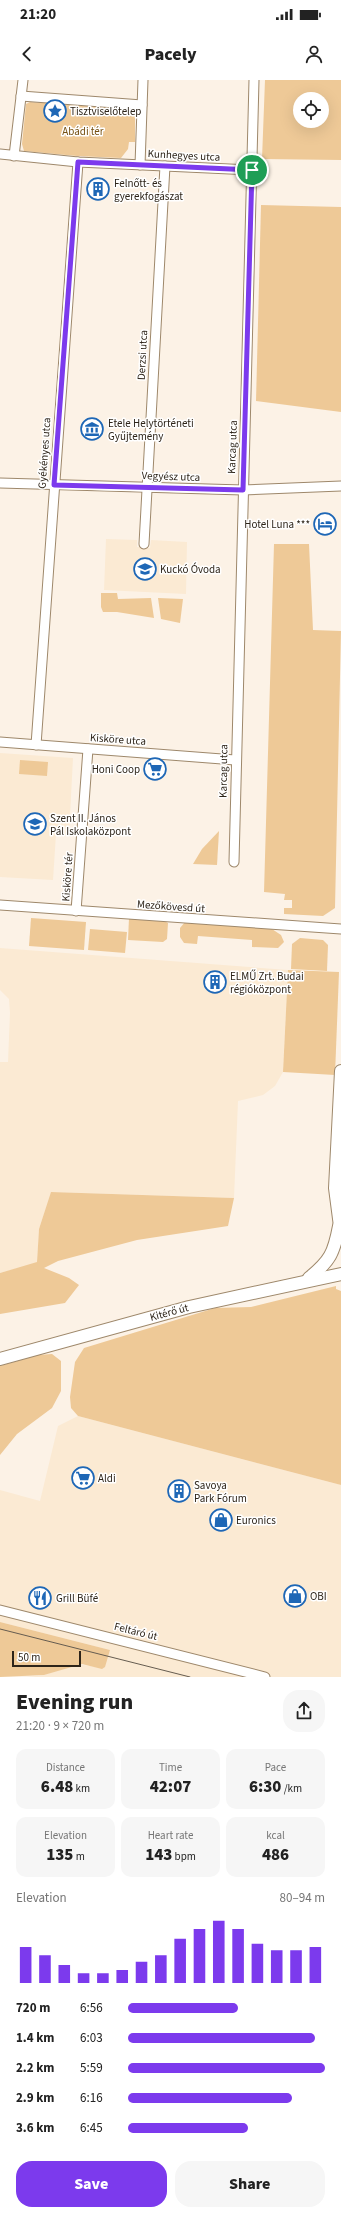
<!DOCTYPE html>
<html lang="en">
<head>
<meta charset="utf-8">
<style>
  body { margin:0; font-family:"Source Sans 3",sans-serif; background:#f6f6f6; color:#222; height:100vh; display:flex; flex-direction:column; font-size:15px; white-space:nowrap }
  * { box-sizing:border-box; margin:0 }
  p { font-size:13px; color:#767676 }
  .icon { flex:none; width:22px; height:22px; fill:none; stroke:currentColor; stroke-width:2; stroke-linecap:round; stroke-linejoin:round }
  .map { position:relative; height:1597px; overflow:hidden }
  .side { display:flex; flex-direction:column; background:#fff; flex:1 }
  .side>* { flex:none }
  .controls { position:absolute; left:293px; top:12px; display:grid; gap:8px }
  .controls a { display:grid; place-items:center; width:36px; height:36px; border-radius:50%; background:#fff; box-shadow:0 4px 16px #0002; font-size:20px }
  .scale { position:absolute; left:12px; bottom:10px; width:69px; box-sizing:border-box; padding-left:4px; border:2px solid #2d2419; border-top:0; font-size:11px; line-height:14px; white-space:nowrap; color:#2d2419; -webkit-text-stroke:3px #fff; paint-order:stroke }
  .pin { position:absolute; display:grid; place-items:center; width:34px; height:34px; color:#fff; margin:-17px; border:2px solid #fff; border-radius:50%; box-shadow:0 1px 4px #0007 }
  .round { display:grid; place-items:center; flex:none; width:42px; height:42px; border-radius:16px; background:#f6f6f6 }
  .summary { display:flex; align-items:center; justify-content:space-between; height:68px; padding:0 16px }
  h1 { font-size:22px; font-weight:800; line-height:30px }
  .metrics { display:grid; grid-template-columns:repeat(3,1fr); gap:6px; height:68px; padding:4px 16px }
  .metrics div { display:grid; align-content:center; border-radius:10px; background:#f6f6f6; text-align:center }
  .metrics b { font-size:17px; font-weight:800 }
  .metrics small { font-size:11px; font-weight:400 }
  .metrics p { font-size:11px }
  .chart { height:112px; padding:8px 16px }
  .chart p { display:flex; justify-content:space-between }
  .chart svg { width:100%; height:72px; margin-top:4px; stroke:#7c3aed; stroke-width:6 }
  .action { display:flex; gap:8px; margin-top:auto; padding:8px 16px }
  .action a { flex:1; height:46px; border-radius:16px; background:#7c3aed; color:#fff; font-size:16px; font-weight:800; line-height:46px; text-align:center }
  .action a+a { background:#f6f6f6; color:#222 }
  ul { padding:0 16px; list-style:none; font-size:13px }
  li { display:grid; grid-template-columns:64px 48px 1fr; align-items:center; height:30px }
  li i { height:10px; border-radius:5px; background:#7c3aed }
  .status { display:flex; justify-content:space-between; align-items:center; height:28px; padding:0 20px; background:#fff; direction:ltr }
  .status svg { height:11px; fill:currentColor }
  header { display:flex; justify-content:space-between; align-items:center; height:52px; padding:0 16px; background:#fff; font-size:18px; font-weight:800 }
  .map>svg:first-child { display:block }
  .built { fill:#fbead3 }
  .green { fill:#eec997; fill-rule:evenodd }
  .lines { fill:none; stroke-linecap:round; stroke-linejoin:round }
  .minor-casing { stroke:#9e886b; stroke-width:11 }
  .major-casing { stroke:#9e886b; stroke-width:14 }
  .minor { stroke:#fff; stroke-width:9 }
  .major { stroke:#fff; stroke-width:12 }
  .tram { stroke:#655c50; stroke-width:1 }
  .route-casing { stroke:#fff; stroke-width:8 }
  .route { stroke:#7c3aed; stroke-width:5 }
  .labels { text-anchor:middle; stroke-width:3; stroke-linejoin:round; paint-order:stroke }
  .poi-label { font-size:11px; fill:#2d2419; stroke:#fff; text-anchor:start }
  .park-label { font-size:11px; fill:#754f11; stroke:#fff }
  .street-label { font-size:11px; fill:#2d2419; stroke:#fff }
</style>
</head>
<body>
<div class="status"><b>21:20</b><svg viewBox="0 0 49 12"><path d="M0 12V9h3v3zM5 12V6h3v6zM10 12V3h3v9zM15 12V0h3v12zM26 1h20v11H26zM47 4h2v5h-2z"/></svg></div>
<header><svg class="icon" aria-label="back" viewBox="0 0 24 24"><path d="M15 5l-7 7 7 7"/></svg>Pacely<svg class="icon" aria-label="person" viewBox="0 0 24 24"><circle cx="12" cy="8" r="4"/><path d="M4 21q1-7 8-7t8 7"/></svg></header>
<div class="map">
<svg width="341" height="1597" viewBox="0 0 341 1597">
  <rect width="100%" height="100%" fill="#fcf2e6"/>
  <!-- built -->
  <g class="built">
    <path d="M106,459l31,1v7l13,1 1,-8 36,2 -1,52 -82,-4z"/>
    <path d="M0,673l73,5 -4,77 -13,-1 -3,46 -53,-3z"/>
    <path d="M0,868l288,22 -5,102 -8,14 -12,9 -25,6 -4,97 -182,-6 -13,37 -2,34 -37,10v-211h8l2,-49 -1,-14 -9,-9z"/>
    <path d="M78,1336l263,69v192h-314l17,-2 33,-11 27,4 6,-18 -110,-28v-132l40,11 18,-75z"/>
  </g>
  <!-- green -->
  <g class="green">
    <path d="M265,0h76v80l-79,-1zM300,19h22v22h-22z"/>
    <path d="M30,22l103,7 2,3v30h-6l-1,7 -7,9 -44,-2 -53,-5 -2,-7 4,-40z"/>
    <path d="M261,125l80,2v205l-85,-11z"/>
    <path d="M274,464h35l4,86 28,1 -6,277 -12,8 -39,-2v-6h8v-8h-8l1,-6 -21,-2z"/>
    <path d="M101,513h16l1,6 33,-1 3,20 -37,-6h-14l-2,-5z"/>
    <path d="M158,518l25,1 -3,24 -19,-4z"/>
    <path d="M20,680l28,2 -1,14 -28,-2z"/>
    <path d="M219,751l-2,34 -24,-1 9,-15z"/>
    <path d="M31,838l55,4 -2,28 -55,-4z"/>
    <path d="M129,838l35,3 4,2 -1,16 -4,3 -35,-2z"/>
    <path d="M185,842l87,7 9,6 3,7 -6,6 -26,-1v-7l-54,-4 -1,8 -13,-1 -4,-6v-9z"/>
    <path d="M90,849l37,3 -2,21 -37,-3z"/>
    <path d="M300,858l23,2 5,5 -1,26 -36,-2 1,-25z"/>
    <path d="M288,890l51,2 -4,103 -52,-3z"/>
    <path d="M51,1112l183,6 -6,28 -91,14 -79,21 -14,7 25,10 10,7 -14,18 -65,11v-41l37,-11 2,-33z"/>
    <path d="M336,1206v3l5,2v194l-263,-69 -7,-8 -1,-11 5,-35 9,-14 131,-40 36,-1z"/>
    <path d="M52,1274l9,7v30l-9,17 -35,26 -17,21v-89l38,-11z"/>
    <path d="M0,1542l110,28 -5,17 -3,2 -20,-5 -38,11 -44,2z"/>
  </g>
  <g class="lines">
    <!-- minor casing -->
    <g class="minor-casing">
      <g id="minor">
        <path d="M21,16l121,9"/>
        <path d="M0,74l78,8 173,8"/>
        <path d="M14,76l9,-76"/>
        <path d="M140,85l3,-85"/>
        <path d="M0,403l243,7 98,-4"/>
        <path d="M144,464l21,-378"/>
        <path d="M0,662l235,18"/>
        <path d="M36,665l42,-583"/>
        <path d="M234,782l20,-782"/>
        <path d="M0,825l341,24"/>
        <path d="M76,831l12,-162"/>
        <path d="M0,1530l265,67"/>
      </g>
    </g>
    <!-- major casing -->
    <g class="major-casing">
      <g id="major">
        <path d="M341,991l-6,117 6,46"/>
        <path d="M309,1198c21,-17 25,-25 30,-52"/>
        <path d="M0,1279l189,-52 152,-33"/>
      </g>
    </g>
    <!-- minor -->
    <use href="#minor" class="minor"/>
    <!-- major -->
    <use href="#major" class="major"/>
    <!-- tram -->
    <path class="tram" d="M0,1549l190,48"/>
  </g>
  <g class="lines">
    <!-- route casing -->
    <g class="route-casing">
      <path id="route" d="M78,82l174,8 -9,320 -189,-5z"/>
    </g>
    <!-- route -->
    <use href="#route" class="route"/>
  </g>
  <!-- icons -->
  <defs>
    <g id="sight-ring" transform="scale(1.15)"><circle r="9.5" fill="#fff" stroke="#1e67b6" stroke-width="1.5"/><path d="M0-6L1.8-2.2L6-1.7L2.9 1.2L3.7 5.4L0 3.3L-3.7 5.4L-2.9 1.2L-6-1.7L-1.8-2.2Z" fill="#1e67b6"/></g>
    <g id="building-ring" transform="scale(1.15)"><circle r="9.5" fill="#fff" stroke="#1e67b6" stroke-width="1.5"/><path d="M-4-6H4V6H1V3H-1V6H-4ZM-2.5-4.3h1.7v1.8h-1.7ZM.8-4.3h1.7v1.8H.8ZM-2.5-1h1.7V.8h-1.7ZM.8-1h1.7V.8H.8Z" fill="#1e67b6"/></g>
    <g id="museum-ring" transform="scale(1.15)"><circle r="9.5" fill="#fff" stroke="#1e67b6" stroke-width="1.5"/><path d="M0-6L6-3V-2H-6V-3ZM-5-1h2V3h-2ZM-1-1h2V3h-2ZM3-1h2V3H3ZM-6 4H6V6H-6Z" fill="#1e67b6"/></g>
    <g id="hotel-ring" transform="scale(1.15)"><circle r="9.5" fill="#fff" stroke="#1e67b6" stroke-width="1.5"/><path d="M-6-4.5h1.5V1H6V5H4.5V3h-9V5H-6ZM-4 0a1.8 1.8 0 1 1 3.6 0ZM.5 0V-2.5h3Q6-2.5 6 0Z" fill="#1e67b6"/></g>
    <g id="school-ring" transform="scale(1.15)"><circle r="9.5" fill="#fff" stroke="#1e67b6" stroke-width="1.5"/><path d="M0-5L7-2L0 1L-7-2ZM-4 1L0 2.5L4 1V4Q0 6-4 4Z" fill="#1e67b6"/></g>
    <g id="supermarket-ring" transform="scale(1.15)"><circle r="9.5" fill="#fff" stroke="#1e67b6" stroke-width="1.5"/><path d="M-6-5.5h2.5l.6 2H6L4.5 2H-2.5L-4.4-4H-6ZM-1.5 3.2a1.3 1.3 0 1 0 .1 0ZM3 3.2a1.3 1.3 0 1 0 .1 0Z" fill="#1e67b6"/></g>
    <g id="shop-ring" transform="scale(1.15)"><circle r="9.5" fill="#fff" stroke="#1e67b6" stroke-width="1.5"/><path d="M-5-2.5h2.3a2.7 3.5 0 0 1 5.4 0H5L5.5 6h-11ZM-1.5-2.5h3a1.5 2.3 0 0 0-3 0Z" fill="#1e67b6"/></g>
    <g id="restaurant-ring" transform="scale(1.15)"><circle r="9.5" fill="#fff" stroke="#1e67b6" stroke-width="1.5"/><path d="M-5-6h1v4h1v-4h1v4h1v-4h1v5L-1.5 .5V6h-2V.5L-5-1ZM5-6V6H3V1.5H1.5Q1.5-4 5-6Z" fill="#1e67b6"/></g>
  </defs>
  <g fill-rule="evenodd">
    <use href="#sight-ring" x="55" y="31"/>
    <use href="#building-ring" x="98" y="109"/>
    <use href="#museum-ring" x="92" y="349"/>
    <use href="#hotel-ring" x="325" y="444"/>
    <use href="#school-ring" x="145" y="489"/>
    <use href="#supermarket-ring" x="155" y="689"/>
    <use href="#school-ring" x="35" y="744"/>
    <use href="#building-ring" x="215" y="902"/>
    <use href="#supermarket-ring" x="83" y="1398"/>
    <use href="#building-ring" x="179" y="1411"/>
    <use href="#shop-ring" x="221" y="1440"/>
    <use href="#shop-ring" x="295" y="1516"/>
    <use href="#restaurant-ring" x="40" y="1518"/>
  </g>
  <g class="labels">
    <!-- poi labels -->
    <g class="poi-label">
      <text x="70" y="35">Tisztviselőtelep</text>
      <text x="114" y="107">Felnőtt- és<tspan x="114" dy="13">gyerekfogászat</tspan></text>
      <text x="108" y="347">Etele Helytörténeti<tspan x="108" dy="13">Gyűjtemény</tspan></text>
      <text x="310" y="448" text-anchor="end">Hotel Luna ***</text>
      <text x="160" y="493">Kuckó Óvoda</text>
      <text x="140" y="693" text-anchor="end">Honi Coop</text>
      <text x="50" y="742">Szent II. János<tspan x="50" dy="13">Pál Iskolaközpont</tspan></text>
      <text x="230" y="900">ELMŰ Zrt. Budai<tspan x="230" dy="13">régióközpont</tspan></text>
      <text x="98" y="1402">Aldi</text>
      <text x="194" y="1409">Savoya<tspan x="194" dy="13">Park Fórum</tspan></text>
      <text x="236" y="1444">Euronics</text>
      <text x="310" y="1520">OBI</text>
      <text x="56" y="1522">Grill Büfé</text>
    </g>
    <!-- park labels -->
    <g class="park-label">
      <text x="83" y="55">Abádi tér</text>
    </g>
    <!-- street labels -->
    <g class="street-label">
      <text transform="translate(184 75) rotate(3)" y="4">Kunhegyes utca</text>
      <text transform="translate(142 275) rotate(-87)" y="4">Derzsi utca</text>
      <text transform="translate(232 367) rotate(-88)" y="4">Karcag utca</text>
      <text transform="translate(44 373) rotate(-86)" y="4">Gyékényes utca</text>
      <text transform="translate(171 396) rotate(2)" y="4">Vegyész utca</text>
      <text transform="translate(118 659) rotate(4)" y="4">Kisköre utca</text>
      <text transform="translate(223 691) rotate(-89)" y="4">Karcag utca</text>
      <text transform="translate(67 797) rotate(-86)" y="4">Kisköre tér</text>
      <text transform="translate(171 826) rotate(4)" y="4">Mezőkövesd út</text>
      <text transform="translate(169 1232) rotate(-15)" y="4">Kitérő út</text>
      <text transform="translate(136 1551) rotate(14)" y="4">Feltáró út</text>
    </g>
  </g>
</svg>
<div class="controls">
<a><svg class="icon" aria-label="locate" viewBox="0 0 24 24"><circle cx="12" cy="12" r="6"/><path d="M12 2v4M12 18v4M2 12h4M18 12h4"/></svg></a>
</div>
<div class="scale">50 m</div>
<div class="pin" style="left:252px;top:90px;background:#1e9e55"><svg class="icon" aria-label="arrive" viewBox="0 0 24 24"><path d="M6 21V4h12l-3 4 3 4H6"/></svg></div>
</div>
<section class="side">
<div class="summary"><div><h1>Evening run</h1><p>21:20 · 9 × 720 m</p></div><a class="round"><svg class="icon" aria-label="share" viewBox="0 0 24 24"><path d="M12 15V3M7 8l5-5 5 5M5 13v7h14v-7"/></svg></a></div>
<div class="metrics">
<div><p>Distance</p><b>6.48<small> km</small></b></div>
<div><p>Time</p><b>42:07</b></div>
<div><p>Pace</p><b>6:30<small> /km</small></b></div>
</div>
<div class="metrics">
<div><p>Elevation</p><b>135<small> m</small></b></div>
<div><p>Heart rate</p><b>143<small> bpm</small></b></div>
<div><p>kcal</p><b>486</b></div>
</div>
<div class="chart"><p><span>Elevation</span>80–94 m</p>
<svg viewBox="0 0 160 44" preserveAspectRatio="none"><path d="M5 44V22M15 44V27M25 44V33M35 44V38M45 44V38M55 44V36M65 44V31M75 44V27M85 44V17M95 44V11M105 44V6M115 44V11M125 44V20M135 44V24M145 44V24M155 44V22"/></svg>
</div>
<ul>
<li><b>720 m</b>6:56<i style="width:56%"></i></li>
<li><b>1.4 km</b>6:03<i style="width:95%"></i></li>
<li><b>2.2 km</b>5:59<i style="width:100%"></i></li>
<li><b>2.9 km</b>6:16<i style="width:83%"></i></li>
<li><b>3.6 km</b>6:45<i style="width:61%"></i></li>
</ul>
<div class="action"><a>Save</a><a>Share</a></div>
</section>
</body>
</html>
